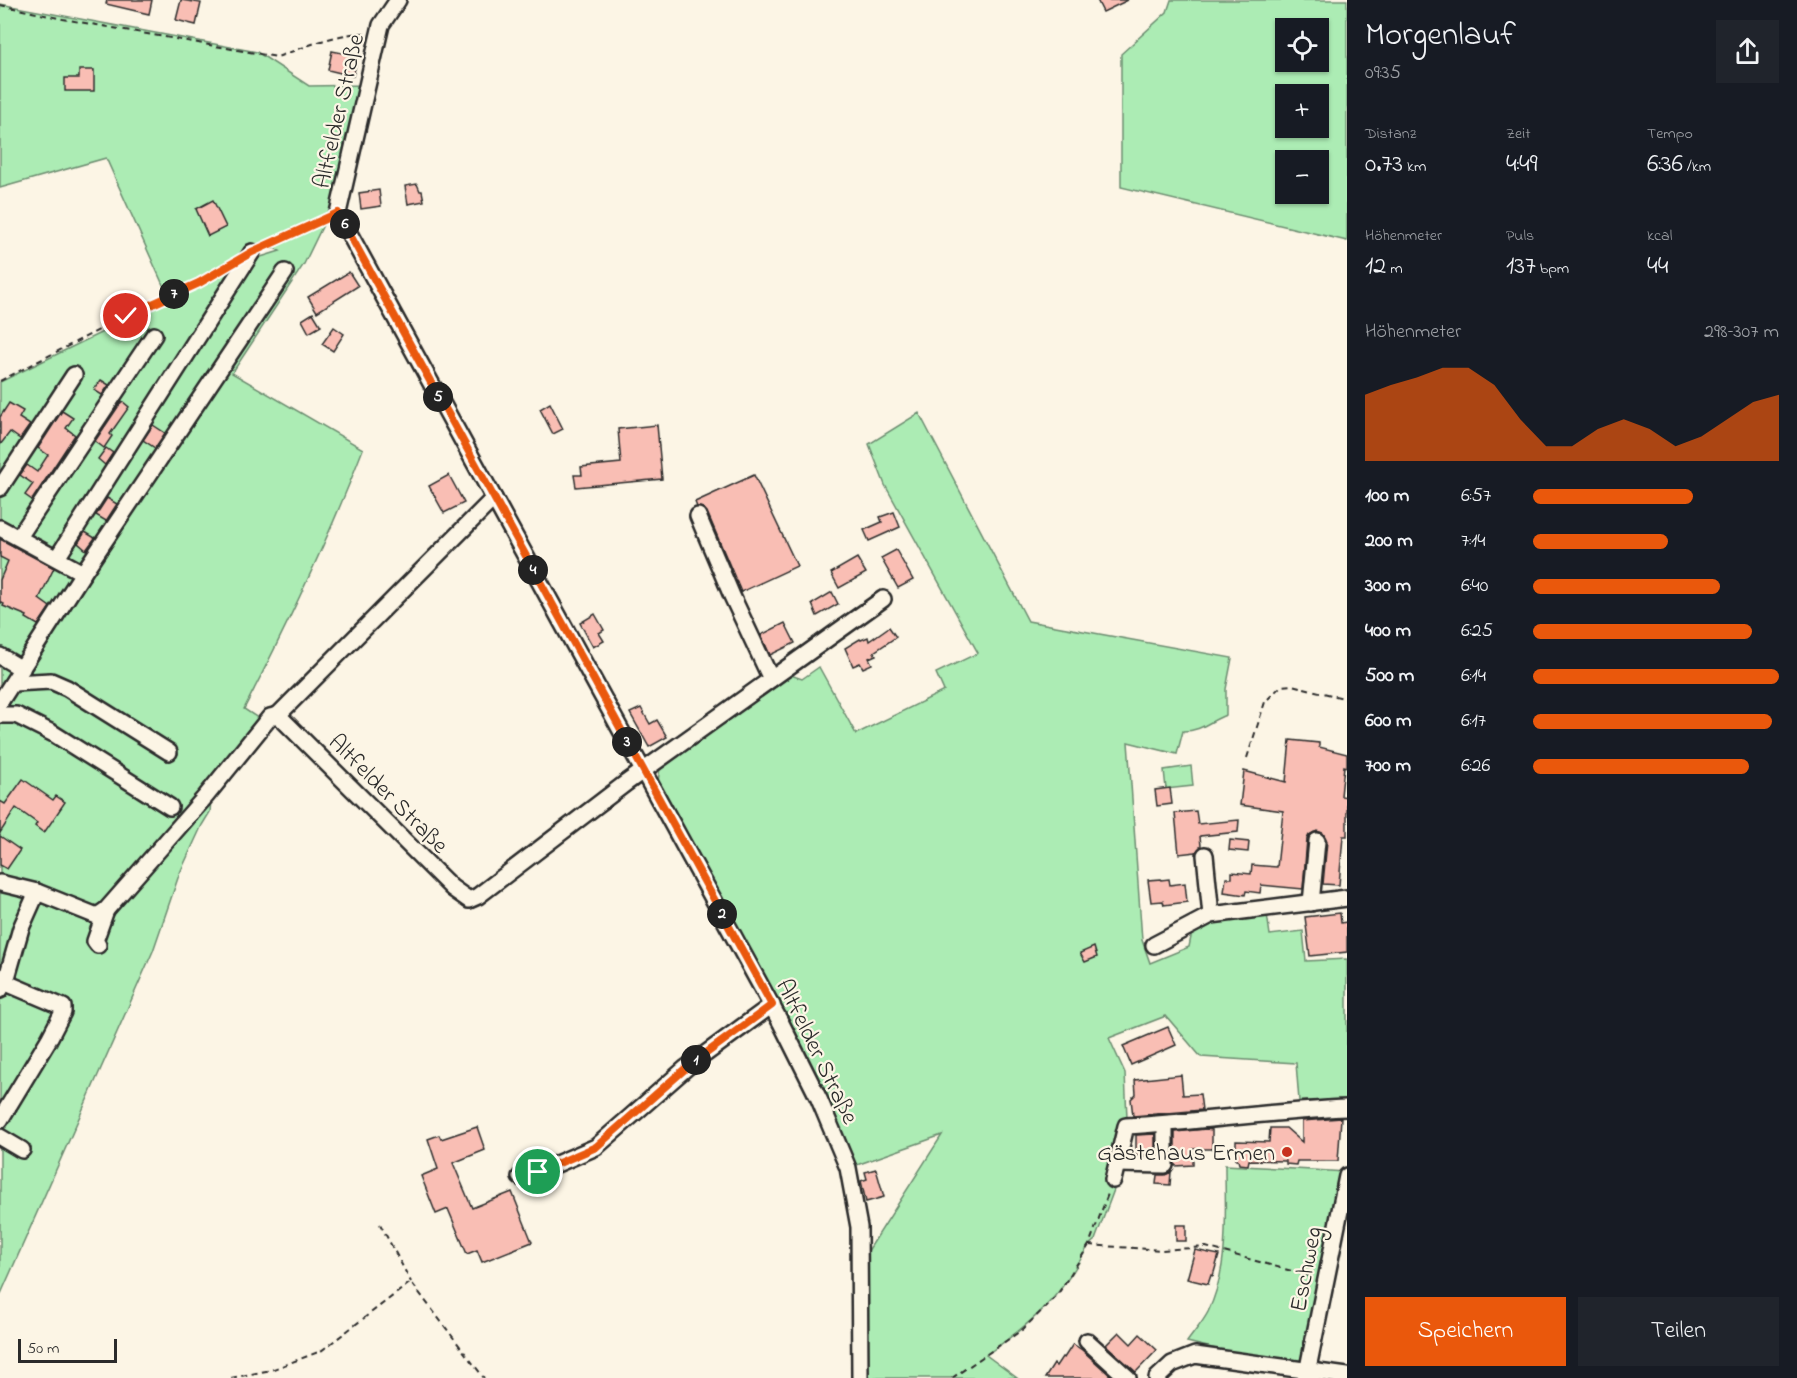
<!DOCTYPE html>
<html lang="de">
<head>
<meta charset="utf-8">
<style>
  body { margin:0; font-family:"Indie Flower",sans-serif; background:#20242c; color:#f1f3f6; height:100vh; display:flex; flex-direction:column; font-size:22px; white-space:nowrap }
  * { box-sizing:border-box; margin:0 }
  p { font-size:20px; color:#9ea1a6 }
  .icon { flex:none; width:33px; height:33px; fill:none; stroke:currentColor; stroke-width:2; stroke-linecap:round; stroke-linejoin:round }
  .map { position:relative; flex:1; overflow:hidden }
  .details { display:flex; flex-direction:column; background:#171b24; width:450px }
  .details>* { flex:none }
  .controls { position:absolute; left:1275px; top:18px; display:grid; gap:12px }
  .controls a { display:grid; place-items:center; width:54px; height:54px; border-radius:0px; background:#171b24; box-shadow:0 2px 4px #0004; font-size:30px }
  .scale { position:absolute; left:18px; bottom:15px; width:99px; box-sizing:border-box; padding-left:6px; border:3px solid #2b2b2b; border-top:0; font-size:16px; line-height:21px; white-space:nowrap; color:#2b2b2b; -webkit-text-stroke:4px #fcf5e5; paint-order:stroke }
  .pin { position:absolute; display:grid; place-items:center; width:51px; height:51px; color:#fff; margin:-26px; border:3px solid #fff; border-radius:50%; box-shadow:0 2px 6px #0007 }
  .km { position:absolute; width:30px; height:30px; margin:-15px; border-radius:50%; background:#222; color:#fff; font-size:16px; line-height:30px; text-align:center }
  .round { display:grid; place-items:center; flex:none; width:63px; height:63px; border-radius:0px; background:#20242c }
  .headline { display:flex; align-items:center; justify-content:space-between; height:102px; padding:0 18px }
  h1 { font-size:33px; font-weight:600; line-height:45px }
  .stats { display:grid; grid-template-columns:repeat(3,1fr); gap:9px; height:102px; padding:6px 18px }
  .stats div { display:grid; align-content:center }
  .stats b { font-size:26px; font-weight:600 }
  .stats small { font-size:16px; font-weight:400 }
  .stats p { font-size:16px }
  .chart { height:168px; padding:12px 18px }
  .chart p { display:flex; justify-content:space-between }
  .chart svg { width:100%; height:108px; margin-top:6px; fill:#ea580c; opacity:.7 }
  .primary-button { display:flex; gap:12px; margin-top:auto; padding:12px 18px }
  .primary-button a { flex:1; height:69px; border-radius:0px; background:#ea580c; color:#fff; font-size:24px; font-weight:600; line-height:69px; text-align:center }
  .primary-button a+a { background:#20242c; color:#f1f3f6 }
  ul { padding:0 18px; list-style:none; font-size:20px }
  li { display:grid; grid-template-columns:96px 72px 1fr; align-items:center; height:45px }
  li i { height:15px; border-radius:8px; background:#ea580c }
  main { display:flex; flex:1; min-height:0 }
  .map>svg:first-child { display:block }
  .green { fill:#acecb4; stroke:#6c8c70; stroke-width:1.5; fill-rule:evenodd }
  .building { fill:#f9beb4; stroke:#2b2b2b; stroke-width:1.5 }
  .lines { fill:none; stroke-linecap:round; stroke-linejoin:round }
  .minor-casing { stroke:#2b2b2b; stroke-width:20 }
  .path { stroke:#2b2b2b; stroke-width:2; stroke-dasharray:6 4.5; stroke-linecap:butt }
  .minor { stroke:#fcf5e5; stroke-width:15 }
  .route-casing { stroke:#fff; stroke-width:12 }
  .route { stroke:#ea580c; stroke-width:8 }
  .poi-dot { fill:#c8321e; stroke:#fcf5e5; stroke-width:2 }
  .labels { text-anchor:middle; stroke-width:4.5; stroke-linejoin:round; paint-order:stroke }
  .street-label { font-size:24px; fill:#2b2b2b; stroke:#fcf5e5 }
  .poi-label { font-size:24px; fill:#2b2b2b; stroke:#fcf5e5; text-anchor:end }
</style>
</head>
<body>
<main>
<div class="map">
<svg width="1347" height="1378" viewBox="0 0 1347 1378">
  <rect width="100%" height="100%" fill="#fcf5e5"/>
  <filter id="ink" filterUnits="userSpaceOnUse"><feTurbulence type="fractalNoise" baseFrequency=".0167" numOctaves="2"/><feDisplacementMap in="SourceGraphic" scale="12" xChannelSelector="R" yChannelSelector="G"/><feConvolveMatrix kernelMatrix="1 2 1 2 8 2 1 2 1" color-interpolation-filters="sRGB"/></filter>
  <g filter="url(#ink)">
    <!-- green -->
    <g class="green">
      <path d="M1171,0h176v241l-226,-54v-133l46,-42zM1286,28h32v34h-32zM1286,94h32v34h-32zM1286,160h32v34h-32z"/>
      <path d="M0,4l257,48 52,34 58,-1 -28,107 -35,72 -72,109 131,76c-34,89 -75,175 -119,260l17,11 -50,79 -1,13 -8,13 -23,50 -26,76 -153,345v-914l248,-121 32,-10 -17,-9 -95,54 -62,-138 -106,30z"/>
      <path d="M919,413l109,208 204,37 -6,31v26c-17,6 -24,16 -43,16l-6,23 -49,-12 14,198 8,23 39,-16 4,-20 17,-2 -1,-6 58,-5 3,21 33,-4 3,30 41,-2v141l-48,1 -3,-38 -95,-6 -35,-41 -57,22 16,35 2,45 -12,69 -20,53 -6,5c-29,53 -54,76 -103,110l31,23h-157l-1,-113 83,-130 -94,33 -76,-163 -114,-223 2,-15 128,-93 14,5 17,-12 37,67 88,-43 -8,-18 42,-20 -93,-168 -16,-41z"/>
      <path d="M1191,766l2,20 -27,3 -2,-19z"/>
      <path d="M1225,1165l122,7 -39,199 -121,-29c7,-10 16,-20 21,-30 22,-46 17,-98 17,-147z"/>
    </g>
    <!-- building -->
    <g class="building">
      <path d="M107,0h45l-3,14 -43,-10z"/>
      <path d="M181,0l20,3 -5,22 -20,-5z"/>
      <path d="M1097,0h31l-25,12z"/>
      <path d="M332,51l26,5 -5,20 -25,-6z"/>
      <path d="M79,70h15v21h-29v-13h14z"/>
      <path d="M417,184l3,7h2l2,10 -16,3 -3,-18z"/>
      <path d="M379,190l2,16 -20,3 -2,-16z"/>
      <path d="M213,200l13,27 -18,9 -12,-27z"/>
      <path d="M349,272l9,14 -41,26 -9,-15z"/>
      <path d="M313,313l8,13 -12,7 -7,-13z"/>
      <path d="M334,327l10,7 -11,17 -11,-7z"/>
      <path d="M101,380l8,5 -7,10 -8,-5z"/>
      <path d="M122,401l7,6 -19,27 2,2 -8,12 -9,-7z"/>
      <path d="M9,403l14,8 -4,7 11,7 -10,14 -10,-7 -10,13v-28z"/>
      <path d="M550,403l13,26 -10,5 -13,-25z"/>
      <path d="M62,411l11,7 -7,10 9,7 -43,65 -7,-5 8,-11 -13,-9 7,-10 10,7 11,-17 -10,-7z"/>
      <path d="M153,425l12,8 -10,15 -12,-8z"/>
      <path d="M657,425l5,54 -86,8 -2,-12h8l-1,-8 40,-4 -3,-34z"/>
      <path d="M106,448l7,5 -8,12 -7,-6z"/>
      <path d="M449,475l15,28 -20,10 -15,-27z"/>
      <path d="M754,475l43,91 -56,26 -34,-80 -4,-4 -6,-1 -2,-5z"/>
      <path d="M107,498l10,6 -11,17 -10,-6z"/>
      <path d="M894,512l6,15 -31,14 -5,-11 18,-8 -2,-5z"/>
      <path d="M85,532l10,6 -9,12 -8,-7z"/>
      <path d="M0,539l54,29 -15,31 11,8 -12,18 -12,-7 1,-2 -24,-10 1,-2 -4,-2v-22l8,-19 -8,-4z"/>
      <path d="M896,550l17,30 -15,8 -17,-30z"/>
      <path d="M857,558l9,15 -27,15 -8,-15z"/>
      <path d="M832,592l6,12 -21,12 -5,-12z"/>
      <path d="M595,614l9,16 -5,3 5,8 -11,6 -13,-24z"/>
      <path d="M785,623l10,20 -25,12 -9,-20z"/>
      <path d="M889,627l7,10 -22,15 2,3 -7,3 3,6 -9,4 -3,-5 -7,3 -8,-18 15,-9 1,1 7,-3 1,4z"/>
      <path d="M641,708l9,16 7,-4 10,17 -18,10 -19,-34z"/>
      <path d="M1290,740l29,3v4l28,7v13l-3,-1 -3,30 6,1v39h-4l-4,49 -16,-1 4,-43 -4,-8 -6,-2 -8,4 -2,4 -4,50 -42,-4 -1,8 -14,-2 -1,4 -21,-3 2,-14h6v-6l19,2 1,-9 25,2 6,-56 -43,-6 4,-34 42,11z"/>
      <path d="M23,779l30,21 3,-4 9,6 -21,31 -9,-7 2,-3 -21,-15 -16,25v-32l5,3z"/>
      <path d="M1170,788l2,16 -15,2 -2,-16z"/>
      <path d="M1196,811l2,13 41,-4 -1,12 -38,4 1,10 -5,6 -17,2 -4,-41z"/>
      <path d="M0,836l20,14 -13,19 -7,-4z"/>
      <path d="M1230,840l19,2 -1,10 -19,-2z"/>
      <path d="M1161,879v1l8,-1 1,6 15,-2 2,19 -23,3 -1,-4 -12,1 -3,-22z"/>
      <path d="M1340,913l1,10 6,-1v30l-37,4 -5,-39z"/>
      <path d="M1094,947l3,10 -12,5 -5,-9z"/>
      <path d="M1168,1027l8,18 -45,20 -8,-19z"/>
      <path d="M1181,1075l2,20 17,-1 2,16 -69,6 -2,-17 5,-5 -1,-14z"/>
      <path d="M1341,1118l-3,43h-41l-1,4 -10,-1v-3l-37,-1 -1,5 -9,-1 -1,-4h-2v-19l33,1 1,-14h16l16,14v-21z"/>
      <path d="M477,1127l8,23 -32,13 19,45 40,-16 20,50 -50,20 -5,-12 -10,4 -19,-45 -12,5 -15,-38 17,-7 -10,-30 11,-4 2,4z"/>
      <path d="M1206,1129l6,1v19h-19v16l-18,1v-34z"/>
      <path d="M1155,1134v21h-19v-20z"/>
      <path d="M876,1169l8,28 -18,5 -5,-21 6,-2 -2,-7z"/>
      <path d="M1171,1172l-1,13 -14,-1 1,-9h8z"/>
      <rect x="1176" y="1225" width="10" height="16"/>
      <path d="M1195,1250l24,5 -6,21 -2,-1 -3,9 -21,-5z"/>
      <path d="M1119,1332l12,12 9,-10 17,16 -21,22 -30,-27z"/>
      <path d="M1073,1344l9,6 31,28h-68l9,-14 2,2 6,-9 2,1z"/>
    </g>
    <g class="lines">
      <!-- minor casing -->
      <g class="minor-casing">
        <g id="minor">
          <path d="M398,0l-17,25 -43,188 443,810 38,76 29,69 11,59 1,151"/>
          <path d="M0,488l74,-113"/>
          <path d="M698,516l34,80 39,83"/>
          <path d="M0,528l83,45"/>
          <path d="M19,537l135,-202"/>
          <path d="M57,558l195,-306"/>
          <path d="M0,656l22,13"/>
          <path d="M13,683l38,-2 16,7 102,64"/>
          <path d="M0,702l83,-129 202,-301"/>
          <path d="M0,715h16l38,19 116,73"/>
          <path d="M278,715l174,173 17,12 9,-4 148,-113 257,-184"/>
          <path d="M1205,855l6,60"/>
          <path d="M0,883l37,9 60,24 9,-6 100,-114 64,-79 8,-2 216,-217"/>
          <path d="M1311,903l6,-62"/>
          <path d="M98,945l-3,-4 11,-31"/>
          <path d="M1154,945l57,-30 136,-17"/>
          <path d="M0,990l8,-16 13,-46 16,-36"/>
          <path d="M0,1120l49,-81 14,-27v-5l-59,-25"/>
          <path d="M0,1137l22,13"/>
          <path d="M1117,1164l48,1v-41"/>
          <path d="M520,1177l18,-5 58,-25 90,-79 86,-63"/>
          <path d="M1113,1180l13,-54c74,-4 147,-15 221,-18"/>
          <path d="M1087,1341l41,37"/>
          <path d="M1157,1378l15,-14 23,-9 152,21"/>
          <path d="M1306,1378l41,-202"/>
        </g>
      </g>
      <!-- path -->
      <g class="path">
        <path d="M0,5l63,14 214,38c28,-10 59,-24 89,-24"/>
        <path d="M264,247l61,-28"/>
        <path d="M0,381l126,-65 73,-33 26,-15"/>
        <path d="M1247,758l18,-56 16,-16 11,-1 55,14"/>
        <path d="M380,1224l31,58"/>
        <path d="M1089,1245l73,5 44,-3 107,30"/>
        <path d="M231,1378l40,-8 50,-19 90,-69 73,96"/>
        <path d="M952,1378l70,-48 34,-33 33,-52 20,-54"/>
      </g>
      <!-- minor -->
      <use href="#minor" class="minor"/>
    </g>
  </g>
  <g class="lines" filter="url(#ink)">
    <!-- route casing -->
    <g class="route-casing">
      <path id="route" d="M126,316l73,-33 53,-31 86,-39 434,792 -86,63 -90,79 -58,25"/>
    </g>
    <!-- route -->
    <use href="#route" class="route"/>
  </g>
  <!-- markers -->
  <circle class="poi-dot" cx="1287" cy="1152" r="6"/>
  <g class="labels">
    <!-- street labels -->
    <g class="street-label">
      <text transform="translate(338 111) rotate(-77)" y="8">Altfelder Straße</text>
      <text transform="translate(389 793) rotate(45)" y="8">Altfelder Straße</text>
      <text transform="translate(818 1051) rotate(64)" y="8">Altfelder Straße</text>
      <text transform="translate(1305 1269) rotate(-79)" y="8">Eschweg</text>
    </g>
    <!-- poi labels -->
    <g class="poi-label">
      <text x="1275" y="1160">Gästehaus Ermen</text>
    </g>
  </g>
</svg>
<div class="controls">
<a><svg class="icon" aria-label="locate" viewBox="0 0 24 24"><circle cx="12" cy="12" r="6"/><path d="M12 2v4M12 18v4M2 12h4M18 12h4"/></svg></a>
<a>+</a>
<a>−</a>
</div>
<div class="scale">50 m</div>
<div class="pin" style="left:538px;top:1172px;background:#1e9e55"><svg class="icon" aria-label="arrive" viewBox="0 0 24 24"><path d="M6 21V4h12l-3 4 3 4H6"/></svg></div>
<div class="pin" style="left:126px;top:316px;background:#d93025"><svg class="icon" aria-label="check" viewBox="0 0 24 24"><path d="M5 12l5 5 9-10"/></svg></div>
<b class="km" style="left:696px;top:1060px">1</b>
<b class="km" style="left:722px;top:914px">2</b>
<b class="km" style="left:627px;top:742px">3</b>
<b class="km" style="left:533px;top:570px">4</b>
<b class="km" style="left:438px;top:397px">5</b>
<b class="km" style="left:345px;top:224px">6</b>
<b class="km" style="left:174px;top:294px">7</b>
</div>
<section class="details">
<div class="headline"><div><h1>Morgenlauf</h1><p>09:35</p></div><a class="round"><svg class="icon" aria-label="share" viewBox="0 0 24 24"><path d="M12 15V3M7 8l5-5 5 5M5 13v7h14v-7"/></svg></a></div>
<div class="stats">
<div><p>Distanz</p><b>0.73<small> km</small></b></div>
<div><p>Zeit</p><b>4:49</b></div>
<div><p>Tempo</p><b>6:36<small> /km</small></b></div>
</div>
<div class="stats">
<div><p>Höhenmeter</p><b>12<small> m</small></b></div>
<div><p>Puls</p><b>137<small> bpm</small></b></div>
<div><p>kcal</p><b>44</b></div>
</div>
<div class="chart"><p><span>Höhenmeter</span>298–307 m</p>
<svg viewBox="0 0 160 44" preserveAspectRatio="none"><path d="M0 44V17L10 13L20 10L30 6L40 6L50 13L60 27L70 38L80 38L90 31L100 27L110 31L120 38L130 34L140 27L150 20L160 17V44z"/></svg>
</div>
<ul>
<li><b>100 m</b>6:57<i style="width:65%"></i></li>
<li><b>200 m</b>7:14<i style="width:55%"></i></li>
<li><b>300 m</b>6:40<i style="width:76%"></i></li>
<li><b>400 m</b>6:25<i style="width:89%"></i></li>
<li><b>500 m</b>6:14<i style="width:100%"></i></li>
<li><b>600 m</b>6:17<i style="width:97%"></i></li>
<li><b>700 m</b>6:26<i style="width:88%"></i></li>
</ul>
<div class="primary-button"><a>Speichern</a><a>Teilen</a></div>
</section>
</main>
</body>
</html>
